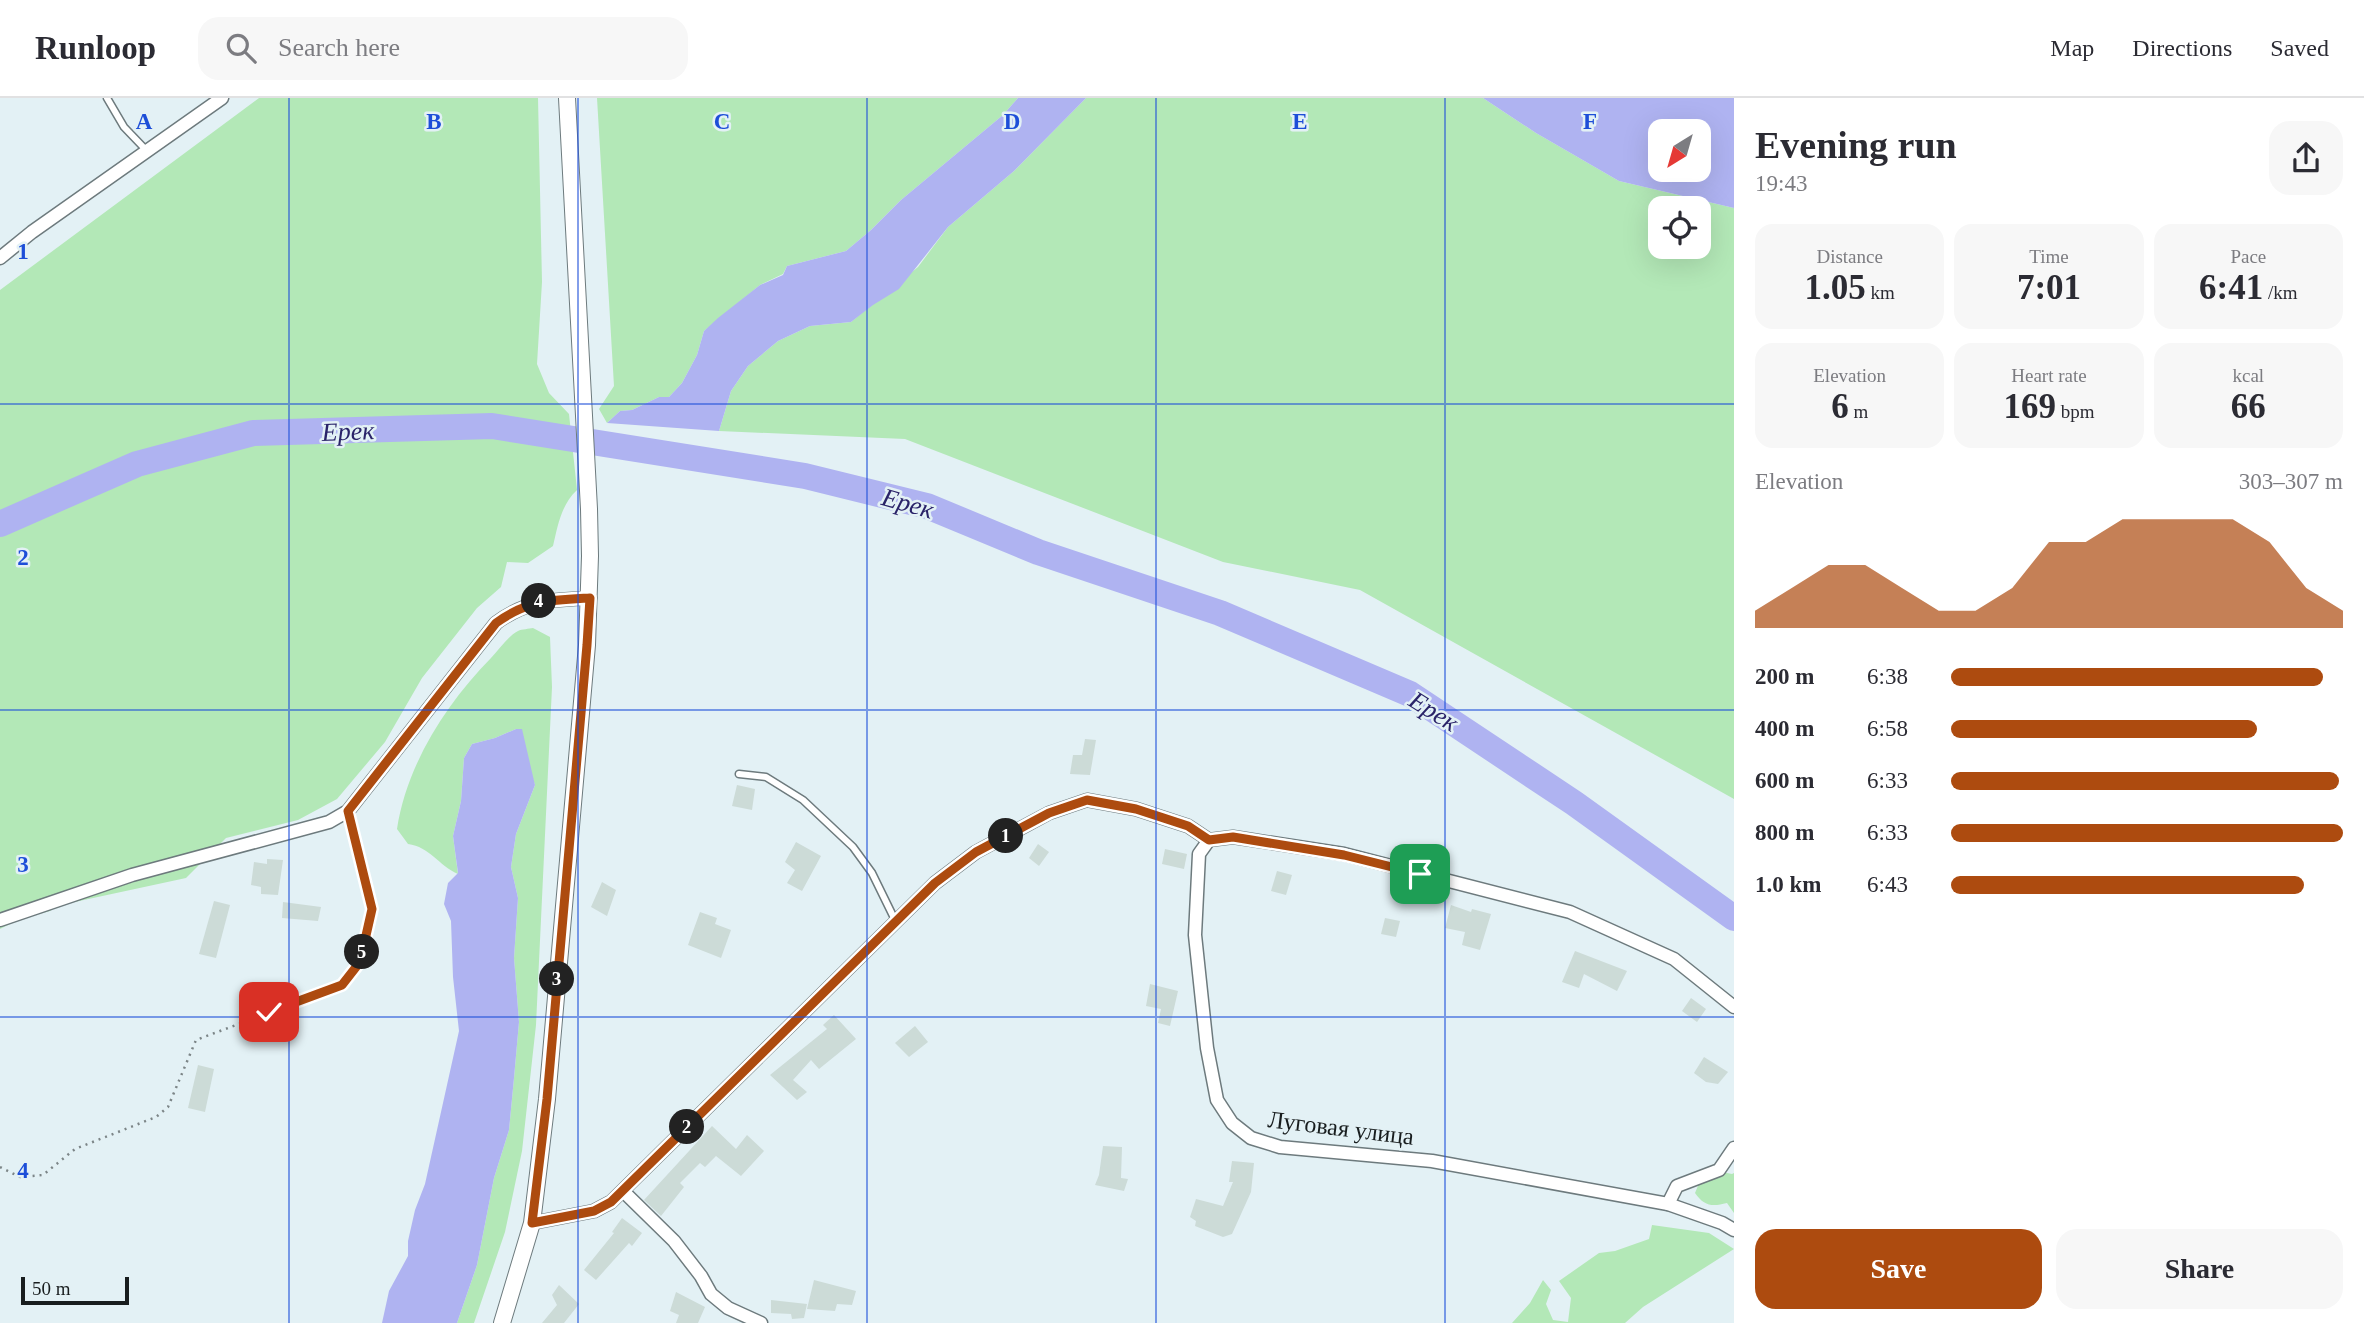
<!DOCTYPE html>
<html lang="en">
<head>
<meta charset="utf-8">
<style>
  body { margin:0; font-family:"Times New Roman",serif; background:#f7f7f7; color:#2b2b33; height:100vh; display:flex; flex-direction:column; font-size:26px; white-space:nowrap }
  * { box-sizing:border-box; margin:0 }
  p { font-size:23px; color:#7c7c81 }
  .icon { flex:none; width:38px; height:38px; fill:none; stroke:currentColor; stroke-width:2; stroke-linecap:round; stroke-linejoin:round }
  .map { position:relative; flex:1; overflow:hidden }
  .sheet { display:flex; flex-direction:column; background:#fff; width:630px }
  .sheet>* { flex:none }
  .needle { width:46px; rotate:217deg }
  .controls { position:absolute; left:1648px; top:21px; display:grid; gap:14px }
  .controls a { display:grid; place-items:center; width:63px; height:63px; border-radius:14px; background:#fff; box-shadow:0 7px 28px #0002; font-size:35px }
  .scale { position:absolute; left:21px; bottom:18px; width:108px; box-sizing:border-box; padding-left:7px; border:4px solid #181d1e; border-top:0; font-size:19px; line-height:24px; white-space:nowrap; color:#181d1e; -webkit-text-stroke:5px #e3f1f5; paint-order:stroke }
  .pin { position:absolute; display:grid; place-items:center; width:60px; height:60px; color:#fff; margin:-30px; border-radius:14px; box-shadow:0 4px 10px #0006 }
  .km { position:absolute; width:35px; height:35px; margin:-18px; border-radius:50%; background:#222; color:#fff; font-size:19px; line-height:35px; text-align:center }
  .round { display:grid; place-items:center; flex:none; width:74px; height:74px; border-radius:21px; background:#f7f7f7 }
  .head { display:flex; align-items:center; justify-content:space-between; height:119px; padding:0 21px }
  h1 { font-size:38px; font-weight:600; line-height:52px }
  .metrics { display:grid; grid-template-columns:repeat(3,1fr); gap:10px; height:119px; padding:7px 21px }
  .metrics div { display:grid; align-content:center; border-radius:18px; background:#f7f7f7; text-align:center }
  .metrics b { font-size:35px; font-weight:600 }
  .metrics small { font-size:19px; font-weight:400 }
  .metrics p { font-size:19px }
  .chart { height:196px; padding:14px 21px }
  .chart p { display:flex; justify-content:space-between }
  .chart svg { width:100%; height:126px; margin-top:7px; fill:#ad4b0f; opacity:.7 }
  .button { display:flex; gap:14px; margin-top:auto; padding:14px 21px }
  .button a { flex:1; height:80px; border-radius:21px; background:#ad4b0f; color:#fff; font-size:28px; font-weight:600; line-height:80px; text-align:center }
  .button a+a { background:#f7f7f7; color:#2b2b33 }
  ul { padding:0 21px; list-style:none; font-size:23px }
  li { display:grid; grid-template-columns:112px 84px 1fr; align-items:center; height:52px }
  li i { height:18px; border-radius:9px; background:#ad4b0f }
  header { display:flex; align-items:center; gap:42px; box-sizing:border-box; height:98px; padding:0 35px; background:#fff; border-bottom:2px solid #e1e1e2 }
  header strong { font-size:33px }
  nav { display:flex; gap:38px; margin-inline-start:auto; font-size:24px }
  .search { width:490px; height:63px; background:#f7f7f7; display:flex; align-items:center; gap:18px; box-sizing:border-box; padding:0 24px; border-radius:21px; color:#7c7c81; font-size:26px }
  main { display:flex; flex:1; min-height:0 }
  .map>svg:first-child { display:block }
  .green { fill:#b3e8b7; fill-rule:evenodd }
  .water { fill:#afb3f1; fill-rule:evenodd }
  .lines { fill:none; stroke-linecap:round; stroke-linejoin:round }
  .river { stroke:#afb3f1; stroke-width:26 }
  .building { fill:#ccdbd7 }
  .service-casing { stroke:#6d7a7d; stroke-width:9 }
  .minor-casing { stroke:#6d7a7d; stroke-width:15 }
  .tertiary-casing { stroke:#6d7a7d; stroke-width:18 }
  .path { stroke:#7c8587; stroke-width:2.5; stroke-dasharray:2 5; stroke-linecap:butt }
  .service { stroke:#fff; stroke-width:6 }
  .minor { stroke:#fff; stroke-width:12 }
  .tertiary { stroke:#fff; stroke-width:16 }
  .route-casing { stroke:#fff; stroke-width:14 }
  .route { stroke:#ad4b0f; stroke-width:9 }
  .grid { fill:none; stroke:#1d4ed8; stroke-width:2; stroke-opacity:0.55 }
  .labels { text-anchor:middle; stroke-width:5; stroke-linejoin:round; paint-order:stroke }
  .street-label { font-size:24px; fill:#181d1e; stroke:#e3f1f5 }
  .water-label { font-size:26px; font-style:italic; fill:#2a2369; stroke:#e3f1f5 }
  .grid-label { font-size:23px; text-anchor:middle; font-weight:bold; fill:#1d4ed8; stroke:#e3f1f5; stroke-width:5; stroke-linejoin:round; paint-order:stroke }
</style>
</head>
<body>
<header>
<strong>Runloop</strong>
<div class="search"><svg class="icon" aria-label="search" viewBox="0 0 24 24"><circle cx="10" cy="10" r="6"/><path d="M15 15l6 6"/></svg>Search here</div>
<nav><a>Map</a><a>Directions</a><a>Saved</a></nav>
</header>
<main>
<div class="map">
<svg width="1734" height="1225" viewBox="0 0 1734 1225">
  <rect width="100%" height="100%" fill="#e3f1f5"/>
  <!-- green -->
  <g class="green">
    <path d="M259,0h279l4,184 -5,82 12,29 20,21 8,76c-16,15 -19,35 -24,56l-25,17 -21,-1 -6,25 -24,21 -55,70 -37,64 -48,57 -39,21 -72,18 -40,40 -130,28 -6,5 -30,8 -20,10v-639z"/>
    <path d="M597,0h421l-15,17 -102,85 -30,30 -25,21 -59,15 -4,8 -23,11 -56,46 -7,24 -15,28 -13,14h-10l-27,13 -12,1 -13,12 -8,-14 15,-23z"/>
    <path d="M1086,0h397l53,35 83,48 115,27v591l-374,-209 -137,-28 -318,-123 -186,-8 12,-40 17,-25 30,-25 32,-15 41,-4 67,-55 30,-40 66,-56zM1661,110h38v39h-38z"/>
    <path d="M533,530l17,9 2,50 -16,338 -14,126 -17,81 -31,91h-17l20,-58 17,-87 15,-48 5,-52 5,-56 -5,-64 4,-60 -7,-31 5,-33 19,-49 -19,-56 -21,9 -23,6 -8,14 -3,43 -8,35 5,38c-20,-9 -28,-27 -50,-30l-11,-15c10,-65 49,-125 94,-171 8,-8 17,-22 27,-27 4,-2 11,-2 15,-3z"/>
    <path d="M1722,1074l10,2 2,-1v40l-7,-10c-15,4 -23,3 -32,-10l5,-12z"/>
    <path d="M1652,1127l57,8 25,16 -91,58 -18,16h-113l18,-20 13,-23 8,10 -5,14 7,16 15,2 3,-24 -12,-17 40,-28 16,-2 34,-12z"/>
  </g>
  <!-- water -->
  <g class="water">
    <path d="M1018,0h68l-72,73 -66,56 -49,62 -26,16 -22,17 -41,4 -32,15 -30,25 -17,25 -12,40 -112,-8 13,-12 12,-1 27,-13h10l13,-14 15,-28 7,-24 14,-13 42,-33 23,-10 4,-9 59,-15 25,-21 30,-30 102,-85z"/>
    <path d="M1483,0h251v110l-115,-27 -83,-48zM1661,33h38v39h-38z"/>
    <path d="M516,631h6l13,56 -19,49 -5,33 7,31 -4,60 5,64 -5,56 -5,52 -15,48 -17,87 -20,58h-75l7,-32 19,-35v-15l7,-31 10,-26 34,-153 -6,-54 -2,-56 -7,-17 4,-21 10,-10 -5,-37 8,-35 3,-43 8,-14 23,-6z"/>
  </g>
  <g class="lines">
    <!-- river -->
    <path class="river" d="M0,426l137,-60 116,-31 239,-7 313,50 122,30 111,46 182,61 190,81 164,109 160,115"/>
  </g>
  <!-- building -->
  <g class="building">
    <path d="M1085,641l11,1 -6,35 -20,-1 3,-19h9z"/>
    <path d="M737,687l18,4 -3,21 -20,-4z"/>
    <path d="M796,744l25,14 -19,35 -15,-8 8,-13 -10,-8z"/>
    <path d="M1038,746l11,8 -10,14 -10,-8z"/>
    <path d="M1165,751l22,5 -3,15 -22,-5z"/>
    <path d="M267,761l16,1 -5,35 -17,-1v-7l-10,-2 3,-23 13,2z"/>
    <path d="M1277,773l15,4 -6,20 -15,-4z"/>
    <path d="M602,784l14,8 -9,26 -16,-9z"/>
    <path d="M214,803l16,4 -14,53 -17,-4z"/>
    <path d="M283,804l38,5 -3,14 -36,-3z"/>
    <path d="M1451,807l20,7 1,-3 19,5 -11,36 -18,-5 3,-13 -20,-4z"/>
    <path d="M700,814l17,6 -2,6 16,6 -10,28 -33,-13z"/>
    <path d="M1385,820l15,3 -4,16 -15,-3z"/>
    <path d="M1575,853l52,20 -10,20 -33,-17 -5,14 -17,-6z"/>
    <path d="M1150,886l28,7 -8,35 -12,-3 3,-14 -15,-3z"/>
    <path d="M1691,900l15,11 -9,13 -15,-11z"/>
    <path d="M834,917l22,24 -37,30 -8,-9 -18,20 14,12 -10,8 -27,-25 57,-46 -4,-4z"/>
    <path d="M915,928l13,16 -19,15 -14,-14z"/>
    <path d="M1704,959l24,15 -10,12 -12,-2 -12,-9z"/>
    <path d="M198,967l16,4 -9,43 -17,-4z"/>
    <path d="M712,1028l24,23 11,-14 17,16 -23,25 -25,-20 -11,11 -5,-4 -20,20 4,4 -23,29 -17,-16z"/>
    <path d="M1103,1048l19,1 -1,31 7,1 -4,12 -29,-6 4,-10z"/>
    <path d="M1232,1063l22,2 -3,29 -19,42 -9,3 -28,-11 1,-5 -6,-4 6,-18 27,7 10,-24h-4z"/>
    <path d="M622,1120l20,15 -10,13 -3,-3 -33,37 -12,-10 30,-37 -2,-1z"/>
    <path d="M814,1182l42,11 -4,14 -15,-1 -2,7 -28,-2z"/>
    <path d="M559,1187l20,19 -15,19h-22l15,-18 -5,-10z"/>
    <path d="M676,1194l29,15 -7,16h-22l3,-8 -9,-4z"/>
    <path d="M771,1202l36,4 -3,14 -12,1 -1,-5 -20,-1z"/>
  </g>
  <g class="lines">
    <!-- service casing -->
    <g class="service-casing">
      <g id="service">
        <path d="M107,0l17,29 23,24"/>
        <path d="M739,676l27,3 37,23 50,47 19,26 23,47"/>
      </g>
    </g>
    <!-- minor casing -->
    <g class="minor-casing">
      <g id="minor">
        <path d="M0,160l32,-26 190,-134"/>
        <path d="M1209,742l-10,14 -4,81 12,113 10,52 15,23 19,15 29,9 152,14 236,43 54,19 12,7"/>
        <path d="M0,822l132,-45 197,-53 19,-11 148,-188c31,-23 56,-23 94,-25"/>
        <path d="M623,1093l51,50 27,35 10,18 17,14 33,15"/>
        <path d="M1668,1106l9,-18 42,-16 15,-22"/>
        <path d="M532,1125l62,-12 17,-9 324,-319 41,-31 73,-39 38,-13 49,9 52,17 21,14 24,-3 111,17 226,58 104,47 60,48"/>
      </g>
    </g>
    <!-- tertiary casing -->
    <g class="tertiary-casing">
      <path id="tertiary" d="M502,1225l30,-100 15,-124 40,-454 3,-89 -1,-47 -22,-411"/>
    </g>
    <!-- path -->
    <path class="path" d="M0,1069l20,10 23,-2 32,-26 81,-32 12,-10 28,-67 147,-55 17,-23 12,-53 -20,-84"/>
    <!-- service -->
    <use href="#service" class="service"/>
    <!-- minor -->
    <use href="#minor" class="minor"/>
    <!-- tertiary -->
    <use href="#tertiary" class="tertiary"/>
  </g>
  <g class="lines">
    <!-- route casing -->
    <g class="route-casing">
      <path id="route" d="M269,914l73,-27 18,-23 12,-53 -24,-98 148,-188c31,-23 57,-23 94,-25l-3,47 -40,454 -15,124 62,-12 17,-9 324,-319 41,-31 73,-39 38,-13 49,9 52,17 21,14 24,-3 111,18 76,19"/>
    </g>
    <!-- route -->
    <use href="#route" class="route"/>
  </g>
  <!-- grid -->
  <path class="grid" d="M289,0v1225M578,0v1225M867,0v1225M1156,0v1225M1445,0v1225M0,306h1734M0,612h1734M0,919h1734"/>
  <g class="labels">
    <!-- street labels -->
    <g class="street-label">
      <text transform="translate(1341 1030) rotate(7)" y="8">Луговая улица</text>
    </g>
    <!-- water labels -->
    <g class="water-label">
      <text transform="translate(348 333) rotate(-2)" y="9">Ерек</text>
      <text transform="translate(908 405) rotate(16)" y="9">Ерек</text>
      <text transform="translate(1434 613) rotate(32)" y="9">Ерек</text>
    </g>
  </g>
  <g class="grid-label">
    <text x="144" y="31">A</text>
    <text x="434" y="31">B</text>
    <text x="722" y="31">C</text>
    <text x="1012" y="31">D</text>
    <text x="1300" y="31">E</text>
    <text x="1590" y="31">F</text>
    <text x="23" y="161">1</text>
    <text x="23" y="467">2</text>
    <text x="23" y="774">3</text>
    <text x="23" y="1080">4</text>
  </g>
</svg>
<div class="controls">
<a><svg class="needle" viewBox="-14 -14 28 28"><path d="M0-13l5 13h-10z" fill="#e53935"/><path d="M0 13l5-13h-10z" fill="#7c7c81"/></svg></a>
<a><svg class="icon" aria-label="locate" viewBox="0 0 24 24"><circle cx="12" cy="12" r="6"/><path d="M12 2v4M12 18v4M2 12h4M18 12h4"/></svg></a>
</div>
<div class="scale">50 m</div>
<div class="pin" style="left:1420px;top:776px;background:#1e9e55"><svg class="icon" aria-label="arrive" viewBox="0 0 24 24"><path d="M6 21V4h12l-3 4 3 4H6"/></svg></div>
<div class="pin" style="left:269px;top:914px;background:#d93025"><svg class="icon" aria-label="check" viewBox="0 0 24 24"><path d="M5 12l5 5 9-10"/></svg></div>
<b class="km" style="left:1006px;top:738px">1</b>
<b class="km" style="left:687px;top:1029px">2</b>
<b class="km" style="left:557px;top:881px">3</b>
<b class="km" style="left:539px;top:503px">4</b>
<b class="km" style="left:362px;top:854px">5</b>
</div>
<section class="sheet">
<div class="head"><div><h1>Evening run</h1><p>19:43</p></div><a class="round"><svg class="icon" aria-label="share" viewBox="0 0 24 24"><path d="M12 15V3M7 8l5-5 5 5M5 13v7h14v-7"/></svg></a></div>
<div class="metrics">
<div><p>Distance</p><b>1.05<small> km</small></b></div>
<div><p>Time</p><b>7:01</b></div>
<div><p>Pace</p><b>6:41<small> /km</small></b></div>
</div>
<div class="metrics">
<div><p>Elevation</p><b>6<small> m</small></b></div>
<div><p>Heart rate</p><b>169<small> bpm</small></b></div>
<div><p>kcal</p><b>66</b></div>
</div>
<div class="chart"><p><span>Elevation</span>303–307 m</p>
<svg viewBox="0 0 160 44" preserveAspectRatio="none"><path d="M0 44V38L10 30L20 22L30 22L40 30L50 38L60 38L70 30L80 14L90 14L100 6L110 6L120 6L130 6L140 14L150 30L160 38V44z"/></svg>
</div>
<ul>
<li><b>200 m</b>6:38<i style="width:95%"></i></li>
<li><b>400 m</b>6:58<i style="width:78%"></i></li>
<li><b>600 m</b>6:33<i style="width:99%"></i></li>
<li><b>800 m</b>6:33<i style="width:100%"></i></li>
<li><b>1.0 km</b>6:43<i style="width:90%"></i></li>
</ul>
<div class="button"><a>Save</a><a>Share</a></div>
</section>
</main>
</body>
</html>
